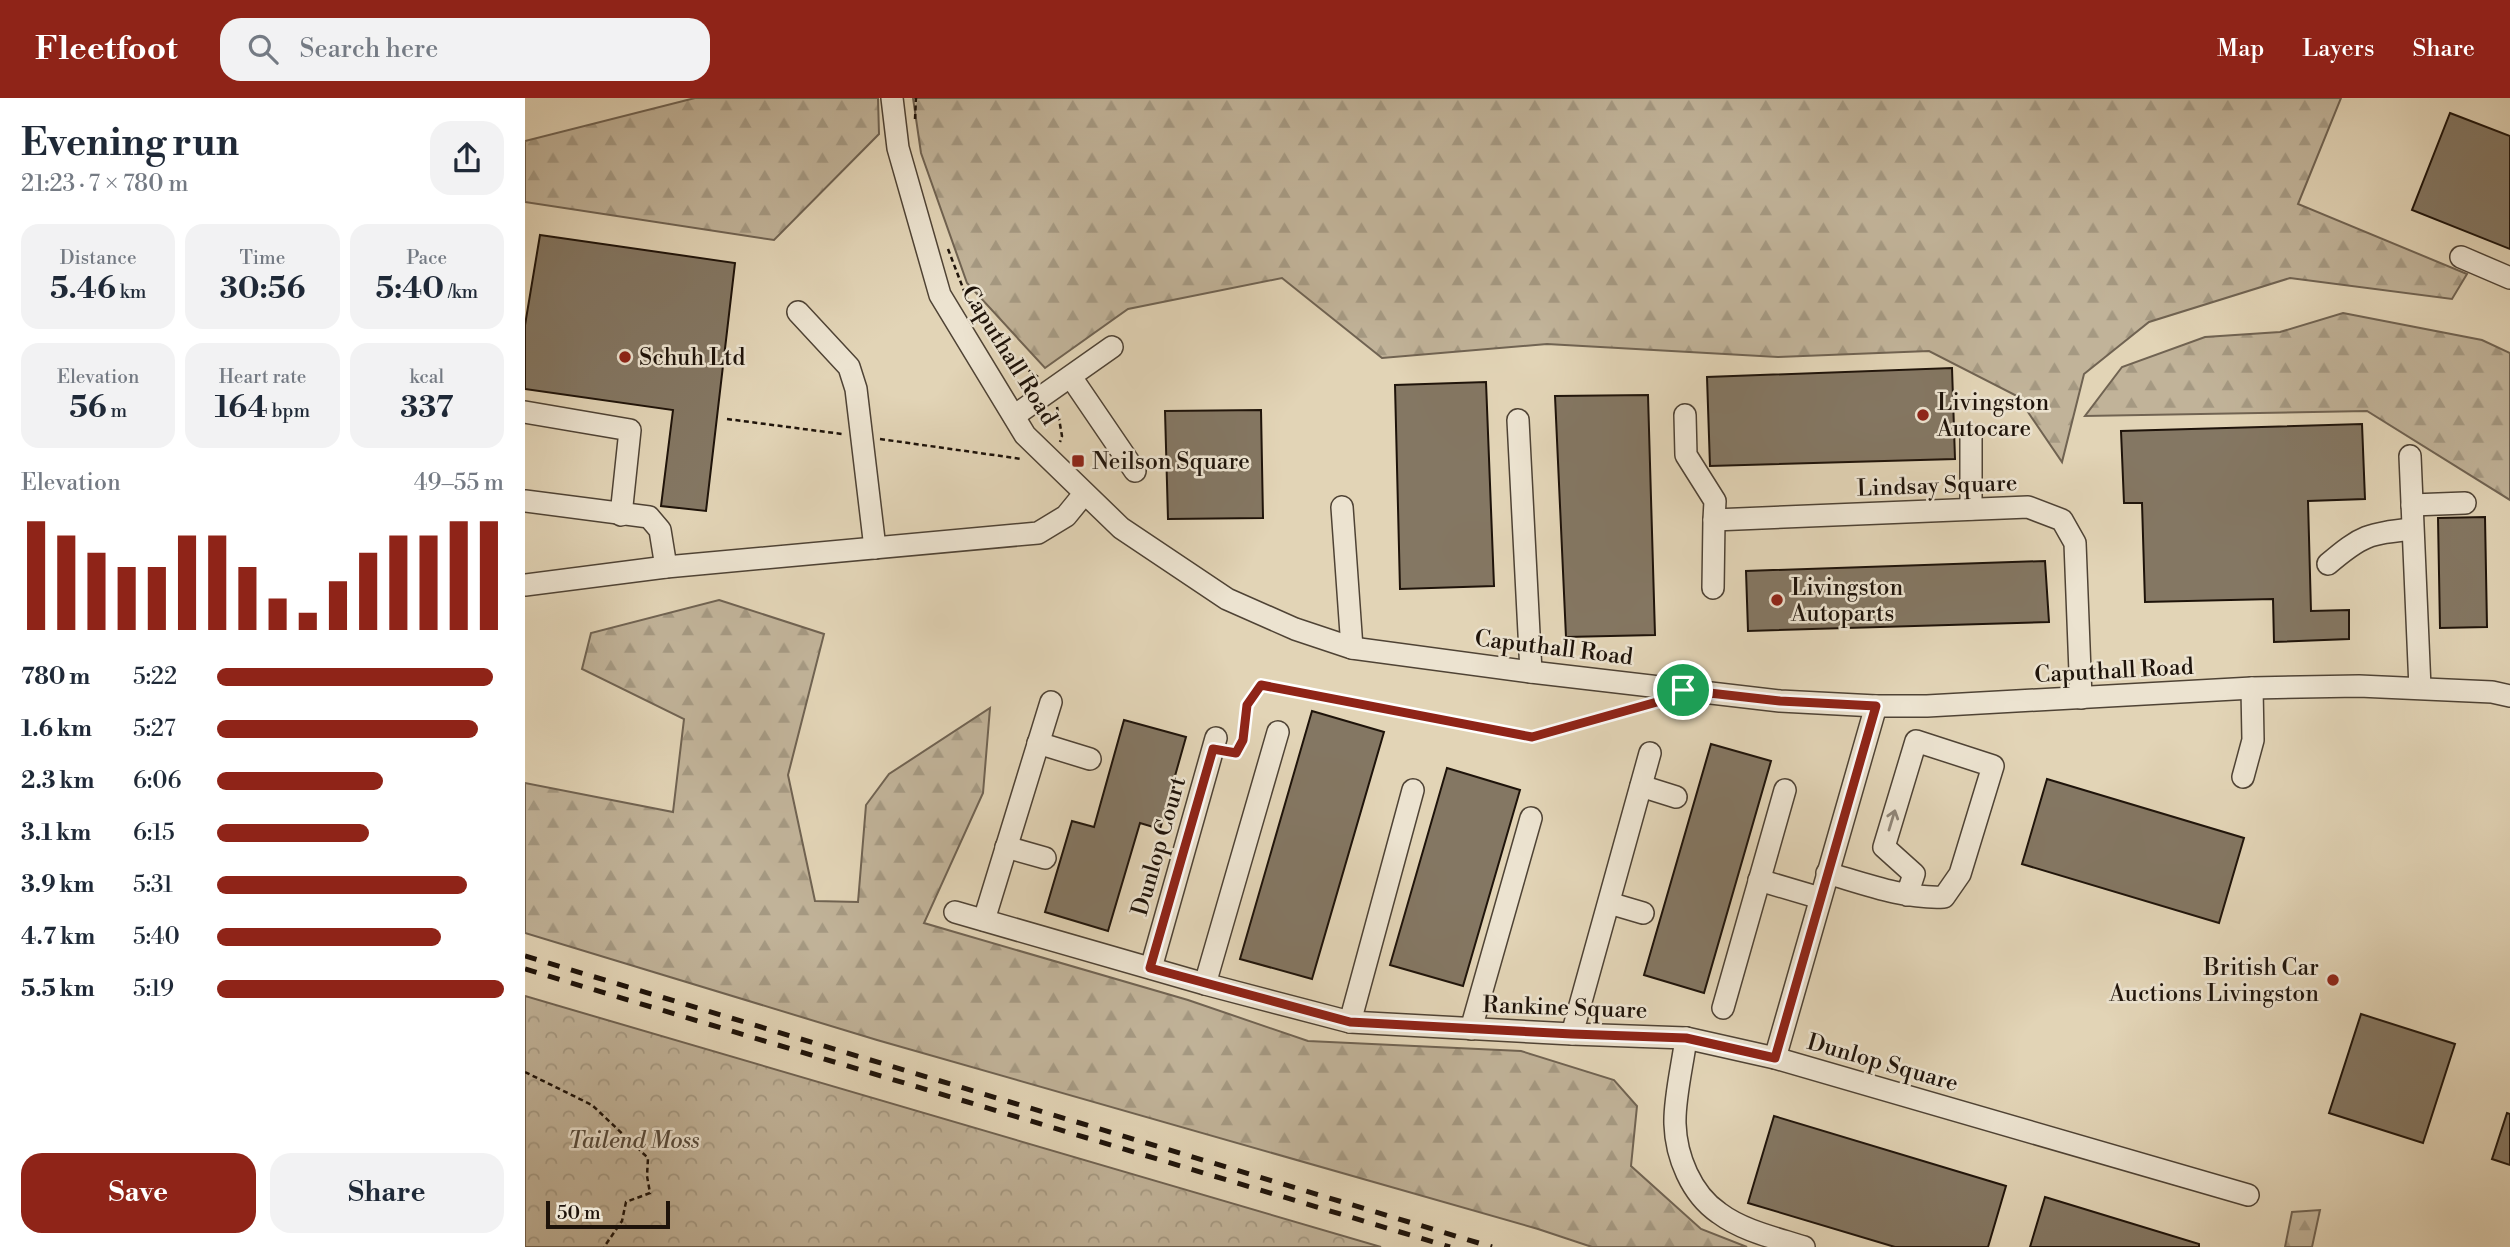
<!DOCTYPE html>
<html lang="en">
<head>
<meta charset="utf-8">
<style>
  body { margin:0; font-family:"Libre Bodoni",serif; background:#f2f2f3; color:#1f2937; height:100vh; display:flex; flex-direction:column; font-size:26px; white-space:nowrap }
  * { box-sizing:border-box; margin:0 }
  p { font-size:23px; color:#747a83 }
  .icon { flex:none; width:38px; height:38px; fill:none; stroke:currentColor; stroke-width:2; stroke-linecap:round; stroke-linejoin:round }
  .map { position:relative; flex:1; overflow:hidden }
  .panel { display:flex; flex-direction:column; background:#fff; width:525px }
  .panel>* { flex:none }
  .scale { position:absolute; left:21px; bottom:18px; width:124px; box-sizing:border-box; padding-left:7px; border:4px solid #1e130a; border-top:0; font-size:19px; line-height:24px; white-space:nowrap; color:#1e130a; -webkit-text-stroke:5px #ece3d0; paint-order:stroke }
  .pin { position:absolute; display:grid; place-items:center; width:60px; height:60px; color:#fff; margin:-30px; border:4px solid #fff; border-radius:50%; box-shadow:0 2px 7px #0007 }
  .round { display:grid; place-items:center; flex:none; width:74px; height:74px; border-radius:21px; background:#f2f2f3 }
  .head { display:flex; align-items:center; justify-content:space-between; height:119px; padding:0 21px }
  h1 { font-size:38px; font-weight:800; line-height:52px }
  .metrics { display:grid; grid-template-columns:repeat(3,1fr); gap:10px; height:119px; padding:7px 21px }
  .metrics div { display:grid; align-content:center; border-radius:18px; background:#f2f2f3; text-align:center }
  .metrics b { font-size:30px; font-weight:800 }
  .metrics small { font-size:19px; font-weight:400 }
  .metrics p { font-size:19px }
  .chart { height:196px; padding:14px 21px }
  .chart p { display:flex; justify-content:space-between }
  .chart svg { width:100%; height:126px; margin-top:7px; stroke:#8f2418; stroke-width:6 }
  .cta { display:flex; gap:14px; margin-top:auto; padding:14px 21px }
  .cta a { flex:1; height:80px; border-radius:21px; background:#8f2418; color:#fff; font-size:28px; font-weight:800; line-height:80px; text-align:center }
  .cta a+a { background:#f2f2f3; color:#1f2937 }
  ul { padding:0 21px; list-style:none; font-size:23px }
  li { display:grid; grid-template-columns:112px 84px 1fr; align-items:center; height:52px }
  li i { height:18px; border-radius:9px; background:#8f2418 }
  header { display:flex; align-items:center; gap:42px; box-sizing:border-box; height:98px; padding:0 35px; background:#8f2418; color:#fff }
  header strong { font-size:33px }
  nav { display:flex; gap:38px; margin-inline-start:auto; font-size:24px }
  .search { width:490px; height:63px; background:#f2f2f3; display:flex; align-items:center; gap:18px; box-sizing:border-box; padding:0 24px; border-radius:21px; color:#747a83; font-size:26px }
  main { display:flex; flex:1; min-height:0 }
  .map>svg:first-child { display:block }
  .forest { fill:url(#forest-firs); stroke:#706352; stroke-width:2 }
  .park { fill:url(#park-crowns); stroke:#706352; stroke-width:2 }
  .building { fill:#847763; stroke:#1e130a; stroke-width:2 }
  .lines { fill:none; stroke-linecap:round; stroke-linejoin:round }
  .minor-casing { stroke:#4f4335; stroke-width:24 }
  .path { stroke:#1e130a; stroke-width:2.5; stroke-dasharray:5 3.5; stroke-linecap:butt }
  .minor { stroke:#ece3d0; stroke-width:21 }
  .rail { stroke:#1e130a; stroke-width:5; stroke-dasharray:12 12; stroke-linecap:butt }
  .oneway { stroke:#8f8577 }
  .route-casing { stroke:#fff; stroke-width:14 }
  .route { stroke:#8f2418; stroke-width:9 }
  .poi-dot { fill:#8f2418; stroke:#ece3d0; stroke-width:2.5 }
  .labels { text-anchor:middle; stroke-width:5; stroke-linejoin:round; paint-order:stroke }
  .street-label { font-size:23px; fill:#1e130a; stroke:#ece3d0 }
  .poi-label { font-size:23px; fill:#1e130a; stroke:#ece3d0; text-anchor:start }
  .park-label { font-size:23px; font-style:italic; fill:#574b3c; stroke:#ece3d0 }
</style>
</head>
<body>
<header>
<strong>Fleetfoot</strong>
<div class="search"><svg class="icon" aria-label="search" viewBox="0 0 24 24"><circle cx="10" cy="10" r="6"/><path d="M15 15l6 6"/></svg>Search here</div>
<nav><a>Map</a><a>Layers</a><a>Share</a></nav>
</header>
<main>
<section class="panel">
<div class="head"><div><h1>Evening run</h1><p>21:23 · 7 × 780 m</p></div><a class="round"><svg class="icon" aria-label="share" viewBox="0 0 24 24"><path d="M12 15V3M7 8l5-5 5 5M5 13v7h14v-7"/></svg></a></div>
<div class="metrics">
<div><p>Distance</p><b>5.46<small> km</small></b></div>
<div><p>Time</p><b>30:56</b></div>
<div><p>Pace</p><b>5:40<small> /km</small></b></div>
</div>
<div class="metrics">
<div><p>Elevation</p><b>56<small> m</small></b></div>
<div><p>Heart rate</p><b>164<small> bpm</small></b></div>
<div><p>kcal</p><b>337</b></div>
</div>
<div class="chart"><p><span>Elevation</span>49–55 m</p>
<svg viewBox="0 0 160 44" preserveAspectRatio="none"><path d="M5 44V6M15 44V11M25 44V17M35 44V22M45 44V22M55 44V11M65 44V11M75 44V22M85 44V33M95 44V38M105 44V27M115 44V17M125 44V11M135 44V11M145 44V6M155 44V6"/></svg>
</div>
<ul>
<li><b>780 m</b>5:22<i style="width:96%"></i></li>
<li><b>1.6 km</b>5:27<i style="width:91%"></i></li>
<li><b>2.3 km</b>6:06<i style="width:58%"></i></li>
<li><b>3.1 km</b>6:15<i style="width:53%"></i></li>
<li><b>3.9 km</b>5:31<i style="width:87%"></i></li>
<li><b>4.7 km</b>5:40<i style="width:78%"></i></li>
<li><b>5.5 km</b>5:19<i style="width:100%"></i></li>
</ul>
<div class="cta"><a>Save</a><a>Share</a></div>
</section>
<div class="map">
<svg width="1985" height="1149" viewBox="0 0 1985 1149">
  <defs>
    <pattern id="forest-firs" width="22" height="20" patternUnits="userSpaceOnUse" patternTransform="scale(1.75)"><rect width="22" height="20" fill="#c1b399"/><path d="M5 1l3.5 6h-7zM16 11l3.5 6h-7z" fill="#a59982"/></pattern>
    <pattern id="park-crowns" width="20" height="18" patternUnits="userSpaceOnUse" patternTransform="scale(1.75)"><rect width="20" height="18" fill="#c1b399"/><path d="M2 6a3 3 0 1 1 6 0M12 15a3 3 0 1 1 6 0" fill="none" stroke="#a59982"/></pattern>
  </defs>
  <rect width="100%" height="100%" fill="#e2d4b6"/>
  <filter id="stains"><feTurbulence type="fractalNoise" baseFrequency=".00286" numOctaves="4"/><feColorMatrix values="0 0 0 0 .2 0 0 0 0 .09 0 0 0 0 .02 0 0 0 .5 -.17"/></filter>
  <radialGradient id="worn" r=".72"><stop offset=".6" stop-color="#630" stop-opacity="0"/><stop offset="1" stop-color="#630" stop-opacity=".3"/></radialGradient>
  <!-- forest -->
  <g class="forest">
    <path d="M170,0h183l1,36 -105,106 -249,-38v-61z"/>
    <path d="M388,0h1428l-43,106 169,70 -15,25 -162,-21 -141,44 -65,52 -22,88 -45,-66 -88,-45 -151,6 -231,-13 -165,14 -100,-80 -154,31 -83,59 -78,-85 -46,-130z"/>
    <path d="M1818,215l139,27 28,13v147l-143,-89 -282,5 37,-49 83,-30 75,-5z"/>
    <path d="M194,502l105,34 -36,141 27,126 43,1 8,-97 23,-31 101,-66 -7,85 -59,130 264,77 120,41 213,10 93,29 23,26 -6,60 70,63 46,18h-155l-54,-18 -661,-189 -352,-107v-150l148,29 11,-93 -102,-50 9,-36z"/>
    <path d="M1795,1112l-8,37h-27l7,-35z"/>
  </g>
  <!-- park -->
  <path class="park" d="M0,898l856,251h-856z"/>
  <!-- building -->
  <g class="building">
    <path d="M1925,15l60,23v113l-98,-39z"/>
    <path d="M15,137l195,28 -29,248 -45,-5 12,-96 -148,-21v-64z"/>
    <path d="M1427,270l3,91 -245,7 -3,-89z"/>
    <path d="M961,284l8,204 -94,3 -5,-204z"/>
    <path d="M1123,297l7,240 -89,2 -11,-241z"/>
    <path d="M736,312l2,108 -95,1 -3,-108z"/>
    <path d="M1837,326l3,75 -57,2 3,110 38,-1v29l-75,3 -1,-43 -128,3 -3,-99h-18l-3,-72z"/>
    <path d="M1960,419l2,110 -47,1 -2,-110z"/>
    <path d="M1520,463l4,61 -301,9 -2,-60z"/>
    <path d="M787,613l72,21 -72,247 -72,-20z"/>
    <path d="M599,622l62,17 -26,92 -20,-6 -32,108 -63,-19 27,-91 22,6z"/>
    <path d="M1186,646l60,17 -67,232 -60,-18z"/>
    <path d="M922,670l73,22 -57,196 -73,-21z"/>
    <path d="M1522,681l197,59 -25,85 -197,-59z"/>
    <path d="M1836,916l94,30 -32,99 -94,-30z"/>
    <path d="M1982,1015l3,1v51l-18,-6z"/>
    <path d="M1249,1018l232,70 -18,61h-93l-147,-44z"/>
    <path d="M1520,1099l154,47v3h-169z"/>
  </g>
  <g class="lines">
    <!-- minor casing -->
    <g class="minor-casing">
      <g id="minor">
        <path d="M367,0l6,50 42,147 85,140 96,93 106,71 68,30 57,19 179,24 249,29 96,5h51l325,-18 107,-2 133,6 18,4"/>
        <path d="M1936,159l49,21"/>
        <path d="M273,214l51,55 7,22 19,159"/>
        <path d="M546,279l64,94"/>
        <path d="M0,314l105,18 -9,85"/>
        <path d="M1160,317l1,40 29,46 -1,19 314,-13 34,13 13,23 6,155"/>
        <path d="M489,318l98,-69"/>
        <path d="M993,322l13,252"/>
        <path d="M1446,337v74"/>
        <path d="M1885,358l10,232"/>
        <path d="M0,403l124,16 11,13 6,37"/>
        <path d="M1887,407l53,-2"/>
        <path d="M817,409l10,141"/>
        <path d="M1803,466c34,-29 40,-30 84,-35"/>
        <path d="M0,487l141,-18 372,-34 28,-17 18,-22"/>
        <path d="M1188,490l1,-68"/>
        <path d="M513,645l52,16"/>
        <path d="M1718,679l10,-37 -1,-52"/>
        <path d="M1116,688l35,11"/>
        <path d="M481,749l39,11"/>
        <path d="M1302,775c38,11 77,26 117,24l16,-23 33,-108 -77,-25 -32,106 30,27 -7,21"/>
        <path d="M1234,782l61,18"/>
        <path d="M1084,805l34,10"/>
        <path d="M430,814l250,72 145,38 222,12 114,4 89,20 473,137"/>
        <path d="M459,822l67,-218"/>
        <path d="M626,870l65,-230"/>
        <path d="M680,886l73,-252"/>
        <path d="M1198,910l62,-218"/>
        <path d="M825,924l63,-232"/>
        <path d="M946,931l60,-211"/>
        <path d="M1047,936l78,-281"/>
        <path d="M1161,940c-3,25 -12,61 -11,86 1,32 16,70 44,89 24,18 57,25 85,34"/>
        <path d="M1250,960l101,-352"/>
      </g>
    </g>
    <!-- path -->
    <g class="path">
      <path d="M390,21l1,-21"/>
      <path d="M423,151l18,47 13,24"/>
      <path d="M469,248l44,31"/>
      <path d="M532,309l5,29 -2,6"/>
      <path d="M202,321l115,15"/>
      <path d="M355,341l142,20"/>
      <path d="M706,654l5,1 7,-13 3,-35 15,-20 271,52 113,-32"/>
      <path d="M0,974l67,33 56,53 -1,18 3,17 -24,9 -4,19 -18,26"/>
    </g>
    <!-- minor -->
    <use href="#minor" class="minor"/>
    <!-- rail -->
    <g class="rail">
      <path d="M0,858l967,291"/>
      <path d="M0,871l925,278"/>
    </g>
  </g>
  <!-- one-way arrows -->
  <defs><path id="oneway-shaft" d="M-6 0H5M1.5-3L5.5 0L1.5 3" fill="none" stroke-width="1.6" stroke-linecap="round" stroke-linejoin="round" transform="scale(1.75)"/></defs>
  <use class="oneway" href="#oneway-shaft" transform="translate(1367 722) rotate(-73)"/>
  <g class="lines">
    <!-- route casing -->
    <g class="route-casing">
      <path id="route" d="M736,587l271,52 125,-35 26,-12 97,11 96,5 -101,352 -89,-20 -114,-4 -222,-12 -200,-54 63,-219 23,4 7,-13 4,-35z"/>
    </g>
    <!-- route -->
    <use href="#route" class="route"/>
  </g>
  <!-- markers -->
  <g class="poi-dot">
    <circle cx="100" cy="259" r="7"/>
    <circle cx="1398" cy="317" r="7"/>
    <rect x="546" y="356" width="14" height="14" rx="3.5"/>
    <circle cx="1252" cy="502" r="7"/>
    <circle cx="1808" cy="882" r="7"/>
  </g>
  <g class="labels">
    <!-- street labels -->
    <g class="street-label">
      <text transform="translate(485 257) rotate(58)" y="8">Caputhall Road</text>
      <text transform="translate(1412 387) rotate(-2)" y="8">Lindsay Square</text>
      <text transform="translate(1029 549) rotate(7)" y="8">Caputhall Road</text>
      <text transform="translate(1589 572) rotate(-3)" y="8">Caputhall Road</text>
      <text transform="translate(633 748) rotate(-74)" y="8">Dunlop Court</text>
      <text transform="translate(1040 909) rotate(2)" y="8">Rankine Square</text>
      <text transform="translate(1358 964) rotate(16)" y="8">Dunlop Square</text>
    </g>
    <!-- poi labels -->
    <g class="poi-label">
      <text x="114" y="267">Schuh Ltd</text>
      <text x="1412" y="312">Livingston<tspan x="1412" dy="26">Autocare</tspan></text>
      <text x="567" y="371">Neilson Square</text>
      <text x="1266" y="497">Livingston<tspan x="1266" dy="26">Autoparts</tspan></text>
      <text x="1794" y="877" text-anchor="end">British Car<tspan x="1794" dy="26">Auctions Livingston</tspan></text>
    </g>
    <!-- park labels -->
    <g class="park-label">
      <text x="109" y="1050">Tailend Moss</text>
    </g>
  </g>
  <rect width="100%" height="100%" filter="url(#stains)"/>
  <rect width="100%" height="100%" fill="url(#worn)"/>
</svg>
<div class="scale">50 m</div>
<div class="pin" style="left:1158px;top:592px;background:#1e9e55"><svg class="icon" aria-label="arrive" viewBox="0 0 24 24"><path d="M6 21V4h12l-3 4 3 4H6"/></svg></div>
</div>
</main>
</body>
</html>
